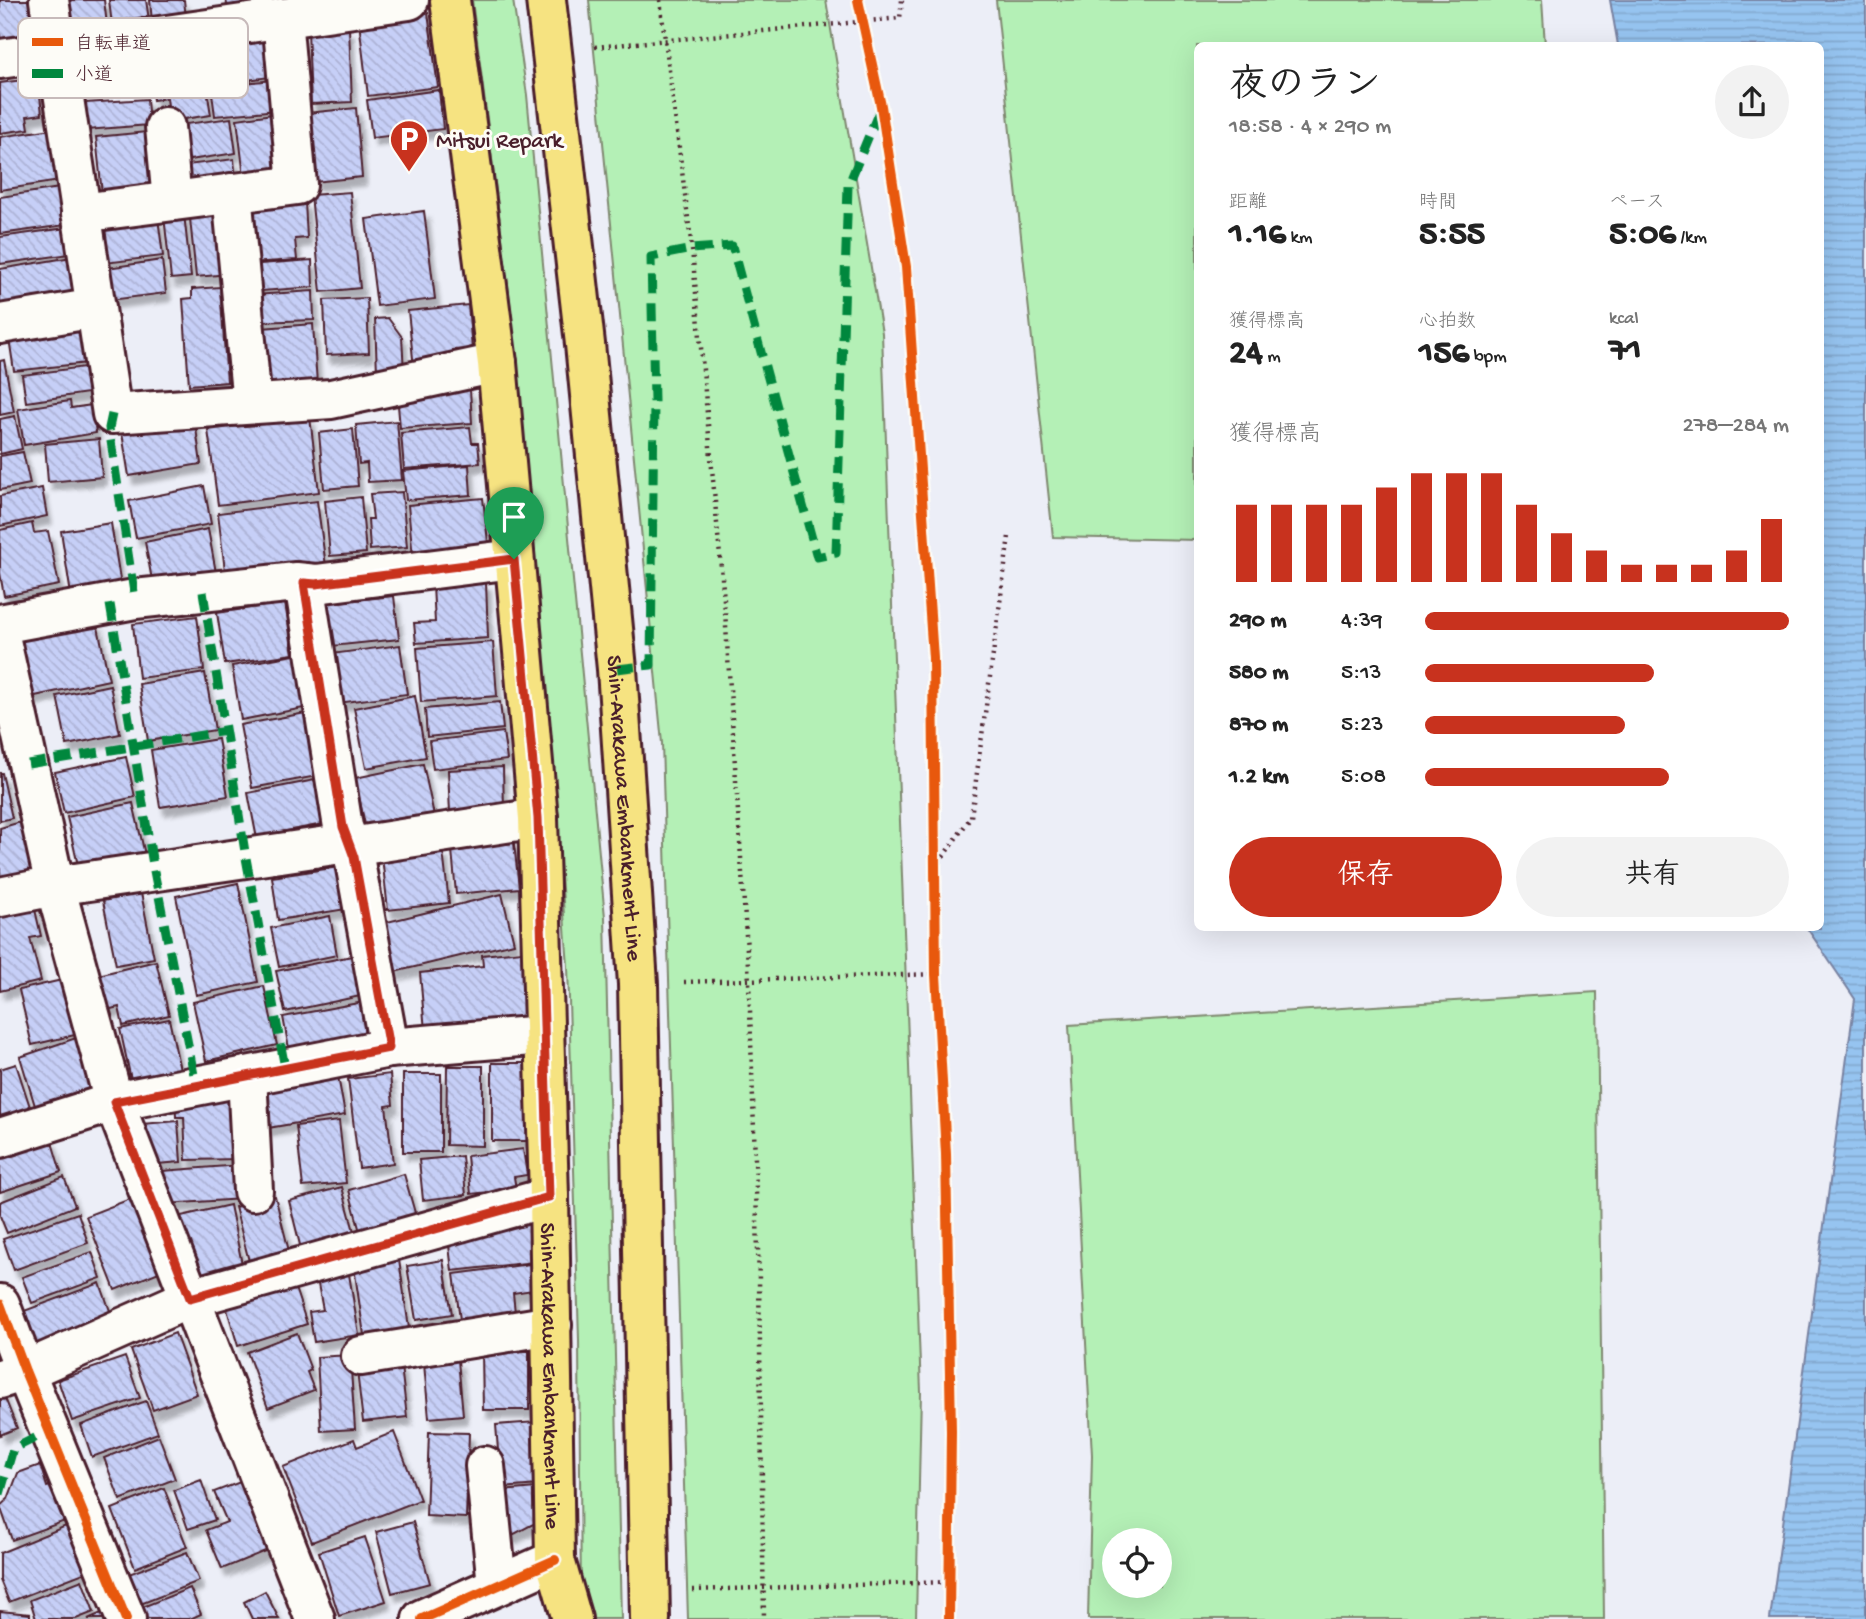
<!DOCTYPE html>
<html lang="ja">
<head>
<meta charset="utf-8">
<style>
  body { margin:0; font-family:"Gochi Hand","Klee One",sans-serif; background:#f2f2f2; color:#222; height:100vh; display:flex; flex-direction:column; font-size:26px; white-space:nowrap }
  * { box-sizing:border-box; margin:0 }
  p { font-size:23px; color:#767676 }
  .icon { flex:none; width:38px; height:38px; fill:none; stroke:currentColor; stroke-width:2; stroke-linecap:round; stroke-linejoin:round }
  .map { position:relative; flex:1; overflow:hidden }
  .details { position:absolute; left:1194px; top:42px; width:630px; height:889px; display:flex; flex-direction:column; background:#fff; border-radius:10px; box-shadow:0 7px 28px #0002 }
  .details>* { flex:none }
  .controls { position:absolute; left:1102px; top:1528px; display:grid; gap:14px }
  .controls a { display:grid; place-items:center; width:70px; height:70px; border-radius:50%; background:#fff; box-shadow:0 7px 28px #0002; font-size:35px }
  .pin { position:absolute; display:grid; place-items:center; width:60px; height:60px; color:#fff; margin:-72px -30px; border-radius:50% 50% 50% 0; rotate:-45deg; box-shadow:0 0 7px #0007 }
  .pin .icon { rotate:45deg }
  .round { display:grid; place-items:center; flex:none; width:74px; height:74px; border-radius:37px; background:#f2f2f2 }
  .head { display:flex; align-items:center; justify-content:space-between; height:119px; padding:0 35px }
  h1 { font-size:38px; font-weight:700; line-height:52px }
  .stats { display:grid; grid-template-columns:repeat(3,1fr); gap:10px; height:119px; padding:7px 35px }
  .stats div { display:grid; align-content:center }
  .stats b { font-size:35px; font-weight:700 }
  .stats small { font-size:19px; font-weight:400 }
  .stats p { font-size:19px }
  .chart { height:196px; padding:14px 35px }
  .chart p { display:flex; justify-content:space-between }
  .chart svg { width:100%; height:126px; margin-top:7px; stroke:#c8321e; stroke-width:6 }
  .primary-button { display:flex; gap:14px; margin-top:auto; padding:14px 35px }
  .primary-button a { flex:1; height:80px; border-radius:42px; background:#c8321e; color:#fff; font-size:28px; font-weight:700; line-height:80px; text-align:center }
  .primary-button a+a { background:#f2f2f2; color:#222 }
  ul { padding:0 35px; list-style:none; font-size:23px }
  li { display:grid; grid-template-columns:112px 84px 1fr; align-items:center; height:52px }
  li i { height:18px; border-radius:9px; background:#c8321e }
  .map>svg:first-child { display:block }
  .grass { fill:#b4f0b6; stroke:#7f8870; stroke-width:2; fill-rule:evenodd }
  .water { fill:url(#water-rules); stroke:#7882a1; stroke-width:2 }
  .building { fill:url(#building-back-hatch); stroke:#4a1f2b; stroke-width:2; filter:url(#shadow) }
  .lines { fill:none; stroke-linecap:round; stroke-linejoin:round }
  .minor-casing { stroke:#4a1f2b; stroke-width:44 }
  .major-casing { stroke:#4a1f2b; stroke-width:44 }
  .path { stroke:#4a1f2b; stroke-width:4.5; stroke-dasharray:2 5; stroke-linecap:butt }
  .minor { stroke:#fdfcf7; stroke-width:38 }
  .major { stroke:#f6e381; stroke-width:38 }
  .quiet { stroke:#00873e; stroke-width:9; stroke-dasharray:18 9; stroke-linecap:butt }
  .cycleway-casing { stroke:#fdfcf7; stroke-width:15 }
  .cycleway { stroke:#e8590c; stroke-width:10 }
  .route-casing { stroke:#fff; stroke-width:14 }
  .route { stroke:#c8321e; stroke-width:9 }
  .labels { text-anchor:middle; stroke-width:6; stroke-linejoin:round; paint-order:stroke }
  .poi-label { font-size:23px; fill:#4a1f2b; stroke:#fdfcf7; text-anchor:start }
  .street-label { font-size:23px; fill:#4a1f2b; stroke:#fdfcf7 }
  .key { fill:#fdfcf7; stroke:#c7baba; stroke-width:2 }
  .key-label { font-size:19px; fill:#4a1f2b }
</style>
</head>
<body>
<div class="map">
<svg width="1866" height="1619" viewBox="0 0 1866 1619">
  <defs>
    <pattern id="water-rules" width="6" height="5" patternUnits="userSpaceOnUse" patternTransform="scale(1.75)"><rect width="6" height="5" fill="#96c4f0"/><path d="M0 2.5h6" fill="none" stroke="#83a8ce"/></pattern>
    <pattern id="building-back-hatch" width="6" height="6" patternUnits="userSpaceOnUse" patternTransform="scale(1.75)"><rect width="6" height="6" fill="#c6cff7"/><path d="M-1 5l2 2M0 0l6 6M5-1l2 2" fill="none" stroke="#acb1d4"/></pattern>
    <filter id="shadow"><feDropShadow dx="4.5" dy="8" stdDeviation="2" flood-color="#0004"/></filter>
  </defs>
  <rect width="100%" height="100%" fill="#eceef7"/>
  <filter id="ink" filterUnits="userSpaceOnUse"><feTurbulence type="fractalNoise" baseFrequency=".0143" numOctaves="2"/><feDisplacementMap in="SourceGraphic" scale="14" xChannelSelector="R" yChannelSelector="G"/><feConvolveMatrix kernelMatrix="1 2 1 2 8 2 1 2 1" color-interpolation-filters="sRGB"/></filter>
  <g filter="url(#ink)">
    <!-- grass -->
    <g class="grass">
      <path d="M472,0h41l14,95 78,822 16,702h-34l-6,-18 -2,-261 -11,-374 -18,-232 -40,-432z"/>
      <path d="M589,0h237l56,333 39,1059 -5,227h-228l-26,-876z"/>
      <path d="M996,0h546l3,45 -348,1v494l-144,-3z"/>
      <path d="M1597,992l7,627h-516l4,-164 -23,-430zM1115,1540h45v46h-45z"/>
    </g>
    <!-- water -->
    <path class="water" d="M1610,0h256v1619h-96l85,-620 -48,-71h13v-882l-202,-1z"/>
    <!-- building -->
    <g class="building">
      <path d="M0,0h33l6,38 -39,7z"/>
      <path d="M69,0h35l3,25 -35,4z"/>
      <path d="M109,0h37l3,20 -37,5z"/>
      <path d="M150,0h34l2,18 -34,4z"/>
      <path d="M226,0h65l-60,23z"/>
      <path d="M428,13l10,74 -70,9 -9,-74z"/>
      <path d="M349,28l3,74 -41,2 -3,-74z"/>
      <path d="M274,37l5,39 -66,8 -5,-39z"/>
      <path d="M202,58l9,57 -41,6 -3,-23 -14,2 -5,-34z"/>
      <path d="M38,78l4,36 -15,2 2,13 -29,4v-50z"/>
      <path d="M274,80l3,30 -62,6 -4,-30z"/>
      <path d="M439,90l4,39 -71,9 -5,-38z"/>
      <path d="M147,99l2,26 -63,5 -1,-27z"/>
      <path d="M356,108l6,69 -48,5 -7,-69z"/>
      <path d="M280,113l9,67 -44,5 -8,-66z"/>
      <path d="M231,118l5,35 -53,8 -5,-36z"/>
      <path d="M52,129l8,52 -60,9v-53z"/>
      <path d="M157,131l6,56 -61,7 -6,-57z"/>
      <path d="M234,159l3,31 -54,6 -4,-30z"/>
      <path d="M60,188l6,37 -66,9v-37z"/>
      <path d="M350,192l10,96 -39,4 -10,-97z"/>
      <path d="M305,202l2,36 -12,1 2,21 -48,3 -4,-57z"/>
      <path d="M221,205l8,69 -33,3 -7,-68z"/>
      <path d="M424,211l11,88 -58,7 -11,-87z"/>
      <path d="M184,214l7,63 -20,2 -7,-63z"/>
      <path d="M158,218l5,38 -58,7 -5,-38z"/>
      <path d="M67,228l3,26 -70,10v-27z"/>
      <path d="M72,257l7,49 -79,12v-49z"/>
      <path d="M162,260l4,33 -55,7 -4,-32z"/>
      <path d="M312,260l1,27 -64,5 -2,-27z"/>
      <path d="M220,287l7,95 -38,3 -6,-86 9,-1v-9z"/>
      <path d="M313,291l1,29 -58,2 -2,-27z"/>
      <path d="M367,298l2,55 -43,2 -2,-55z"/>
      <path d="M468,305l4,44 -19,1 2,14 -41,4 -6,-57z"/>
      <path d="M388,318l14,19 2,35 -27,1 -2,-54z"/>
      <path d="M313,324l4,60 -51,3 -4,-59z"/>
      <path d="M74,330l10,6 3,27 -73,8 -5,-33z"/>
      <path d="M4,360l10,52 -14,3v-54z"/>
      <path d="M84,367l4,26 -62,9 -4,-27z"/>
      <path d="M470,389l2,34 -72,5 -3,-34z"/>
      <path d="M70,401l1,7 21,-3 4,28 -72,12 -6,-36z"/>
      <path d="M15,416l7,33 -22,5v-35z"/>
      <path d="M310,417l9,75 -101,13 -10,-75z"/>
      <path d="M195,421l6,43 -72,12 -7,-43z"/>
      <path d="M397,421l5,59 -34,2 -1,-19 -8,1 -3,-39z"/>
      <path d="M470,427l2,16h6l2,20 -76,6 -3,-36z"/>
      <path d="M353,429l5,57 -34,3 -5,-56z"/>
      <path d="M99,439l3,38 -54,5 -3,-38z"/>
      <path d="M23,452l7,32 -30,6v-34z"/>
      <path d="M469,465l2,30 -65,5 -3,-29z"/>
      <path d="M204,486l7,38 -75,14 -7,-37z"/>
      <path d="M42,488l5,28 -47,10v-30z"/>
      <path d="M402,492l5,55 -37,3 -2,-31h5l-3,-25z"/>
      <path d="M361,497l5,56 -36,3 -5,-55z"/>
      <path d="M483,498l6,53 -76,7 -5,-53z"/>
      <path d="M317,501l9,65 -100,13 -8,-66z"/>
      <path d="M32,523l2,10 14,-2 11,54 -55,11 -4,-23v-43z"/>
      <path d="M111,523l11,69 -50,9 -11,-70z"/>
      <path d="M208,529l9,49 -63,13 -9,-49z"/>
      <path d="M486,582l2,56 -72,5 -2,-20 21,-1 -2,-36z"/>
      <path d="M394,596l5,43 -67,7 -5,-43z"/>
      <path d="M285,603l8,51 -68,10 -8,-51z"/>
      <path d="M197,616l7,54 -65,8 -6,-54z"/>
      <path d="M97,622l12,58 -88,19 -12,-58z"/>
      <path d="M493,642l4,54 -76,6 -4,-54z"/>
      <path d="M400,645l7,49 -69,9 -7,-49z"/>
      <path d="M300,654l9,53 -68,13 -9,-54z"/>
      <path d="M205,673l10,57 -67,11 -9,-57z"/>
      <path d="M110,685l10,49 -53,11 -10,-49z"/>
      <path d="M415,696l11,61 -60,11 -12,-60z"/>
      <path d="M500,702l3,27 -76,8 -2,-28z"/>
      <path d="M306,713l11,63 -65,12 -12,-63z"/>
      <path d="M503,732l4,28 -74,9 -4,-28z"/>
      <path d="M218,739l10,57 -68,11 -9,-57z"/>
      <path d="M126,757l9,40 -71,16 -9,-41z"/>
      <path d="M423,764l12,56 -68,14 -12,-56z"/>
      <path d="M503,767l1,43 -54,3 -2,-43z"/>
      <path d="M0,773h2l10,45 -12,3z"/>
      <path d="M315,780l8,44 -42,8 1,7 -24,5 -10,-51z"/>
      <path d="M133,803l13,56 -66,15 -13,-57z"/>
      <path d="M24,821l14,52 -38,10v-55z"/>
      <path d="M514,843l5,45 -63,6 -4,-44z"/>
      <path d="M443,851l6,52 -61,7 -6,-53z"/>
      <path d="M339,867l7,42 -68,11 -6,-43z"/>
      <path d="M238,883l20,99 -62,13 -20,-99z"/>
      <path d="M141,893l13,65 -38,7 -13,-64z"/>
      <path d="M502,894l12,49 -120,29 -11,-49z"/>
      <path d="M34,905l7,31 -11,2 11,43 -41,10v-78z"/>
      <path d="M330,916l7,39 -58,12 -8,-39z"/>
      <path d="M522,951l6,80h-103l-5,-58 63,-7 -1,-11z"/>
      <path d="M357,955l8,40 -80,17 -9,-41z"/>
      <path d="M156,961l13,54 -46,11 -4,-19 -21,5 -8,-35z"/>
      <path d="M66,979l13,55 -47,11 -13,-55z"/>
      <path d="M264,986l13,59 -71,16 -13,-59z"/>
      <path d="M369,1001l5,26 -10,2 2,10 -76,15 -7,-37z"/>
      <path d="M169,1019l12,55 -49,10 -12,-55z"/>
      <path d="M76,1038l17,53 -57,18 -16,-52z"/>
      <rect x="492" y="1063" width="35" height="78"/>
      <path d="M16,1064l16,49 -32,11v-55z"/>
      <path d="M447,1066h36v80l-37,-1z"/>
      <path d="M390,1074l3,31 -7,1 7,57 -34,5 -11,-89z"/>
      <rect x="403" y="1074" width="38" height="78"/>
      <path d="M338,1076l7,39 -83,14 -7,-40z"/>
      <path d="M238,1091l2,68 -54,1 -2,-43h-8l-1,-23z"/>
      <path d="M178,1121l3,41 -36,3 -3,-41z"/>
      <path d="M339,1121l7,62 -43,4 -7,-61z"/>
      <path d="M51,1139l10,33 -61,20v-36z"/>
      <path d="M523,1149l4,26 -13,2 2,12 -45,5 -4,-38z"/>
      <path d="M462,1156l4,39 -43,5 -4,-40z"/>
      <path d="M240,1165l3,34 -78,5 -3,-33z"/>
      <path d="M404,1174l13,46 -56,16 -12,-46z"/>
      <path d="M64,1177l11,29 -68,27 -7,-17v-14z"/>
      <path d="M342,1187l13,48 -54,14 -12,-48z"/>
      <path d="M275,1196l16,63 -40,10 -16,-62z"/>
      <path d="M130,1199l29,73 -44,18 -29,-74z"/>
      <path d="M230,1205l14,69 -48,10 -15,-68z"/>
      <path d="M78,1213l10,30 -74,27 -11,-31z"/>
      <path d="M530,1218l5,44 -83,9 -4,-34z"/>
      <path d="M92,1252l9,26 -69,25 -10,-26z"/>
      <path d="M399,1260l10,68 -45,7 -10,-68z"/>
      <path d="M443,1260l9,54 -36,6 -9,-54z"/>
      <path d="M530,1264l3,26 -20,3 2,20 -55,7 -6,-46z"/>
      <path d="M349,1274l10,61 -45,7 -5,-30 14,-2 -6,-31z"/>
      <path d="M100,1283l14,39 -76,27 -14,-38z"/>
      <path d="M294,1285l13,39 -69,22 -12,-40z"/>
      <path d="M175,1333l22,61 -44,16 -22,-60z"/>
      <path d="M297,1333l14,37 -4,2 7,18 -46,18 -21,-56z"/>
      <path d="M482,1351h47v59h-46z"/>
      <path d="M350,1355l5,74 -34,2 -4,-74z"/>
      <path d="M125,1357l15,41 -68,23 -14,-41z"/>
      <path d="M458,1360l5,55 -34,3 -5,-54z"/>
      <path d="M401,1366l6,51 -44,5 -6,-51z"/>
      <path d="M1,1388l16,40 -17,7v-46z"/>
      <path d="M146,1401l12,32 -66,24 -11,-32z"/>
      <path d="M536,1422l3,63 -38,3 -5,-63z"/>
      <path d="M394,1432l26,68 -108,42 -29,-75 71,-28 3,8z"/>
      <path d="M429,1432l40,1 -3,85 -40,-2z"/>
      <path d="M159,1436l16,43 -55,21 -16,-42z"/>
      <path d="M40,1465l7,22 8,-3 13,36 -56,20 -12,-34 8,-7 10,-26z"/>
      <path d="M248,1479l27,68 -53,22 -16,-39 21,-8 -13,-30z"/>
      <path d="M201,1480l14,40 -27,9 -14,-39z"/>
      <path d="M164,1488l23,59 -52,21 -23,-59z"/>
      <path d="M536,1488l3,33 -34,18 -3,-48z"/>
      <path d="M413,1522l17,61 -38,10 -16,-61z"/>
      <path d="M71,1524l18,47 -80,31 -9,-22v-27z"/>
      <path d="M365,1537l21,64 -47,15 -20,-64z"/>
      <path d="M187,1552l12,29 -61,24 -12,-30z"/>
      <path d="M82,1580l12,32 -18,7h-40l-6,-19z"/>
      <path d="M190,1588l11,26 -11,5h-46l-4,-11z"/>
      <path d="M265,1591l14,28h-27l-8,-17z"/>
      <path d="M108,1610l4,9h-24z"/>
      <path d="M0,1611l30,3v5h-30z"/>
    </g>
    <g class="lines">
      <!-- minor casing -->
      <g class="minor-casing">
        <g id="minor">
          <path d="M49,0l63,414 219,-15 166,-36"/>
          <path d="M0,59l409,-59"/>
          <path d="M165,127l7,74"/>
          <path d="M232,193l20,211"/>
          <path d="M81,213l216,-28 -15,-167"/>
          <path d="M0,324l96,-16"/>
          <path d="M304,583l39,244 11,30 35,191"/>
          <path d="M0,624l135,-25 161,-17 20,2 198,-25"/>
          <path d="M0,636l55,250 59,216 201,517"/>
          <path d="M0,897l55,-11 293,-43 15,2 175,-27"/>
          <path d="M247,1076l6,115"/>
          <path d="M0,1138l114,-36 275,-54 154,-13"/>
          <path d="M0,1304l25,67 101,248"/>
          <path d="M361,1356l191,-31"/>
          <path d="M0,1379l25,-8 165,-73 359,-101"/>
          <path d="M485,1466l12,119"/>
          <path d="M422,1619l133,-59"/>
        </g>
      </g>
      <!-- major casing -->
      <g class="major-casing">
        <g id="major">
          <path id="s1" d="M450,0l47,363 41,455 11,379 6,363 17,59"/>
          <path id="s2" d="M546,0l39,344 32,325 21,315 12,635"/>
        </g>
      </g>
      <!-- path -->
      <g class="path">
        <path d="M660,0l32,249 33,362 24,370 10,299 5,339"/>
        <path d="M595,47l305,-29 2,-18"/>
        <path d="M935,868l36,-51 38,-281"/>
        <path d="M684,982l252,-8"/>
        <path d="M693,1590l257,-8"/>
      </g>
      <!-- minor -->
      <use href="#minor" class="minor"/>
      <!-- major -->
      <use href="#major" class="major"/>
      <!-- quiet -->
      <g class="quiet">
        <path d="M112,414l-3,14 26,171"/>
        <path d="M203,592l43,266 39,210"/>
        <path d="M110,604l44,267 42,214"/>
        <path d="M617,669l34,-4 3,-264 -3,-144 41,-8 40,-3 85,311 19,-4 12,-367 32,-77"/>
        <path d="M28,764l198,-33"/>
        <path d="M0,1494l13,-45 36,-18"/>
      </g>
      <!-- cycleway casing -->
      <g class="cycleway-casing">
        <g id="cycleway">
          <path d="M858,0l23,106 25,161 27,391 3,316 10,180 5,277 -2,188"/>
          <path d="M0,1304l25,67 101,248"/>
          <path d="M422,1619l133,-59"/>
        </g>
      </g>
      <!-- cycleway -->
      <use href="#cycleway" class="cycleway"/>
    </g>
  </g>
  <g class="lines" filter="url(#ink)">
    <!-- route casing -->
    <g class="route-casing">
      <path id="route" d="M514,559l24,259 11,379 -359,101 -76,-196 275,-54 -35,-191 -11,-30 -39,-244 12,1z"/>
    </g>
    <!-- route -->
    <use href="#route" class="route"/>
  </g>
  <!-- icons -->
  <defs>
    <g id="parking-pin" transform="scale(2.0125)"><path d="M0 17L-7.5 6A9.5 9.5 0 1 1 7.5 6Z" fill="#c8321e" stroke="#fdfcf7"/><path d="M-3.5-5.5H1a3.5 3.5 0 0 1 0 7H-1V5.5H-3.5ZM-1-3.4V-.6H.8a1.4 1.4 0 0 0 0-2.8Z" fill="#fff"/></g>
  </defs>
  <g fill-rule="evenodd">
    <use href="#parking-pin" x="409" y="139"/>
  </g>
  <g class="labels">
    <!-- poi labels -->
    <g class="poi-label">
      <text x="436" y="147">Mitsui Repark</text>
    </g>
    <!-- street labels -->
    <g class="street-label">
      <text dy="8" stroke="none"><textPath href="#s2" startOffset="812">Shin-Arakawa Embankment Line</textPath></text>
      <text dy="8" stroke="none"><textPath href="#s1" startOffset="1381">Shin-Arakawa Embankment Line</textPath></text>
    </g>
  </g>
  <!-- legend -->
  <rect x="18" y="18" width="230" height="80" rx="10" class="key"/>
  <rect x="32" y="38" width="31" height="8" fill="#e8590c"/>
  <rect x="32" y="69" width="31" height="9" fill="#00873e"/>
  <g class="key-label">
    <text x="75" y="49">自転車道</text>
    <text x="75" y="80">小道</text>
  </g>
</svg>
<div class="controls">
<a><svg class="icon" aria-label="locate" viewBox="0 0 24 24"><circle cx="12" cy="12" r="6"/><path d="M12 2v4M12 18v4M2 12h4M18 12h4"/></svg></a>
</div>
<div class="pin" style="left:514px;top:559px;background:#1e9e55"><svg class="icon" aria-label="arrive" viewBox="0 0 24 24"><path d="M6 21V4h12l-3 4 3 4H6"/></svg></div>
<section class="details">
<div class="head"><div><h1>夜のラン</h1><p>18:58 · 4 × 290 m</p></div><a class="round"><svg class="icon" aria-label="share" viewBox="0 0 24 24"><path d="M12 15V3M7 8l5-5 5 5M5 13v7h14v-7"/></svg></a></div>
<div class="stats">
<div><p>距離</p><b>1.16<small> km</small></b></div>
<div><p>時間</p><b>5:55</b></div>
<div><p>ペース</p><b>5:06<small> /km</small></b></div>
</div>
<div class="stats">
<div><p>獲得標高</p><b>24<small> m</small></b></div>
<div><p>心拍数</p><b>156<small> bpm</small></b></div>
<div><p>kcal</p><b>71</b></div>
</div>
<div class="chart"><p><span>獲得標高</span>278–284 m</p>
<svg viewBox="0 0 160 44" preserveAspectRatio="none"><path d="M5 44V17M15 44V17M25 44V17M35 44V17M45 44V11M55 44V6M65 44V6M75 44V6M85 44V17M95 44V27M105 44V33M115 44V38M125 44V38M135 44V38M145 44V33M155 44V22"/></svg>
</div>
<ul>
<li><b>290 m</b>4:39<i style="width:100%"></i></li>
<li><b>580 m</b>5:13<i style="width:63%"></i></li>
<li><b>870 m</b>5:23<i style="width:55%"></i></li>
<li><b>1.2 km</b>5:08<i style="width:67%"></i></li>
</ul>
<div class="primary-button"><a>保存</a><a>共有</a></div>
</section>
</div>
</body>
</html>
